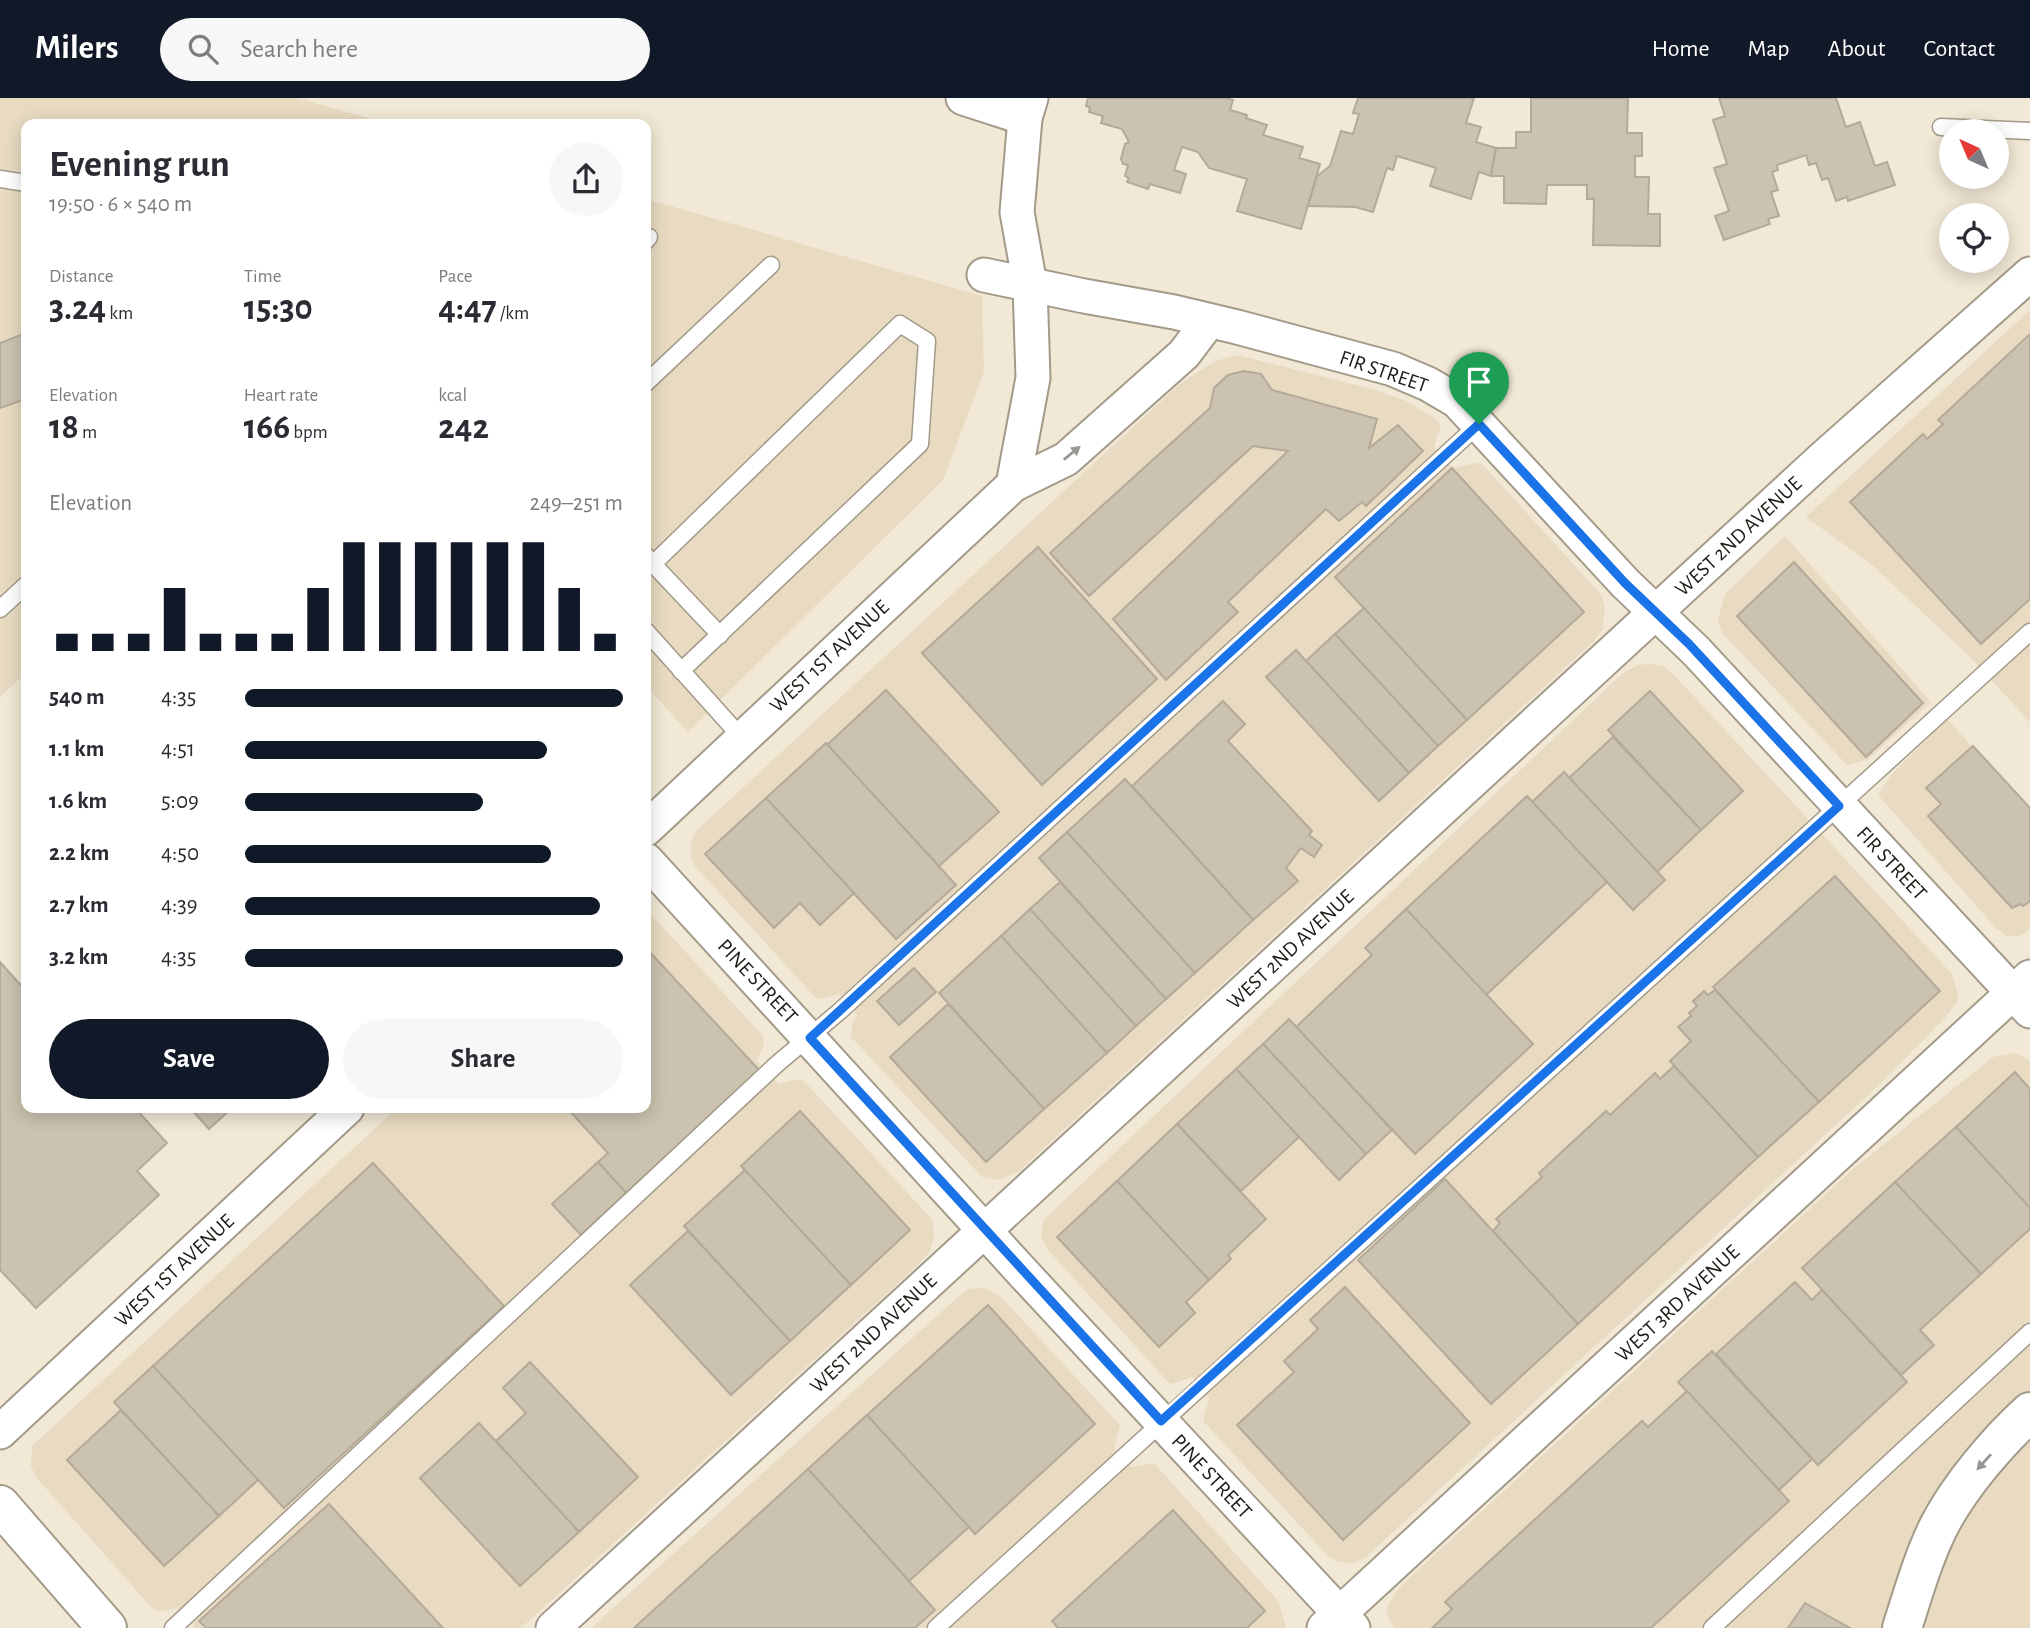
<!DOCTYPE html>
<html lang="en">
<head>
<meta charset="utf-8">
<style>
  body { margin:0; font-family:"Alegreya Sans",sans-serif; background:#f7f7f7; color:#2b2b33; height:100vh; display:flex; flex-direction:column; font-size:26px; white-space:nowrap }
  * { box-sizing:border-box; margin:0 }
  p { font-size:23px; color:#7c7c81 }
  .icon { flex:none; width:38px; height:38px; fill:none; stroke:currentColor; stroke-width:2; stroke-linecap:round; stroke-linejoin:round }
  .map { position:relative; flex:1; overflow:hidden }
  .side { position:absolute; left:21px; top:21px; width:630px; height:994px; display:flex; flex-direction:column; background:#fff; border-radius:14px; box-shadow:0 4px 18px #0003 }
  .side>* { flex:none }
  .needle { width:46px; rotate:316deg }
  .controls { position:absolute; left:1939px; top:21px; display:grid; gap:14px }
  .controls a { display:grid; place-items:center; width:70px; height:70px; border-radius:50%; background:#fff; box-shadow:0 4px 18px #0003; font-size:35px }
  .pin { position:absolute; display:grid; place-items:center; width:60px; height:60px; color:#fff; margin:-72px -30px; border-radius:50% 50% 50% 0; rotate:-45deg; box-shadow:0 0 7px #0007 }
  .pin .icon { rotate:45deg }
  .round { display:grid; place-items:center; flex:none; width:74px; height:74px; border-radius:37px; background:#f7f7f7 }
  .head { display:flex; align-items:center; justify-content:space-between; height:119px; padding:0 28px }
  h1 { font-size:38px; font-weight:600; line-height:52px }
  .figures { display:grid; grid-template-columns:repeat(3,1fr); gap:10px; height:119px; padding:7px 28px }
  .figures div { display:grid; align-content:center }
  .figures b { font-size:35px; font-weight:600 }
  .figures small { font-size:19px; font-weight:400 }
  .figures p { font-size:19px }
  .chart { height:196px; padding:14px 28px }
  .chart p { display:flex; justify-content:space-between }
  .chart svg { width:100%; height:126px; margin-top:7px; stroke:#111827; stroke-width:6 }
  .primary-button { display:flex; gap:14px; margin-top:auto; padding:14px 28px }
  .primary-button a { flex:1; height:80px; border-radius:42px; background:#111827; color:#fff; font-size:28px; font-weight:600; line-height:80px; text-align:center }
  .primary-button a+a { background:#f7f7f7; color:#2b2b33 }
  ul { padding:0 28px; list-style:none; font-size:23px }
  li { display:grid; grid-template-columns:112px 84px 1fr; align-items:center; height:52px }
  li i { height:18px; border-radius:9px; background:#111827 }
  header { display:flex; align-items:center; gap:42px; box-sizing:border-box; height:98px; padding:0 35px; background:#111827; color:#fff }
  header strong { font-size:33px }
  nav { display:flex; gap:38px; margin-inline-start:auto; font-size:24px }
  .search { width:490px; height:63px; background:#f7f7f7; display:flex; align-items:center; gap:18px; box-sizing:border-box; padding:0 24px; border-radius:38px; color:#7c7c81; font-size:26px }
  .map>svg:first-child { display:block }
  .built { fill:#e8dbc2 }
  .building { fill:#cbc2b0; stroke:#b3aa99; stroke-width:2 }
  .lines { fill:none; stroke-linecap:round; stroke-linejoin:round }
  .lane-casing { stroke:#a39a89; stroke-width:19 }
  .street-casing { stroke:#a39a89; stroke-width:37 }
  .secondary-casing { stroke:#a39a89; stroke-width:42 }
  .highway-casing { stroke:#a39a89; stroke-width:42 }
  .lane { stroke:#fff; stroke-width:16 }
  .street { stroke:#fff; stroke-width:33 }
  .secondary { stroke:#fff; stroke-width:38 }
  .highway { stroke:#fff; stroke-width:38 }
  .oneway { fill:#999895 }
  .route-casing { stroke:#fff; stroke-width:14 }
  .route { stroke:#1a73e8; stroke-width:9 }
  .labels { text-anchor:middle; stroke-width:5; stroke-linejoin:round; paint-order:stroke }
  .street-label { font-size:21px; fill:#1d1a14; stroke:#fff }
</style>
</head>
<body>
<header>
<strong>Milers</strong>
<div class="search"><svg class="icon" aria-label="search" viewBox="0 0 24 24"><circle cx="10" cy="10" r="6"/><path d="M15 15l6 6"/></svg>Search here</div>
<nav><a>Home</a><a>Map</a><a>About</a><a>Contact</a></nav>
</header>
<div class="map">
<svg width="2030" height="1530" viewBox="0 0 2030 1530">
  <rect width="100%" height="100%" fill="#f1e8d6"/>
  <!-- built -->
  <g class="built">
    <path d="M0,0h298l91,26h-363v549l-26,24z"/>
    <path d="M646,101l336,97 2,76 -41,108 -255,252 -42,-46z"/>
    <path d="M2030,212v412l-61,-66 -97,-91 -66,-48z"/>
    <path d="M1237,257l135,34 32,11 32,19 5,6 -7,22 19,21 23,-5 6,1 115,126 5,7 3,13 -3,20 -7,10 -577,532 -19,8 -17,-3 -131,-140 1,-13 5,-9 -18,-21 -17,5 -7,-2 -121,-132 -3,-7v-16l5,-11 485,-448 34,-22z"/>
    <path d="M1785,438l146,166 -64,58 -20,5 -125,-132 -4,-13 7,-26z"/>
    <path d="M1650,566l13,2 11,9 278,299 5,16 1,10 -13,18 -68,69 -510,469 -13,7 -17,-1 -9,-6 -125,-135 6,-23 -17,-21 -20,7 -4,-2 -120,-132 -7,-14 1,-8 2,-8 10,-10 569,-537 15,-8z"/>
    <path d="M1947,621l83,90v120l-11,7h-12l-11,-8 -118,-133 13,-20z"/>
    <path d="M646,811l118,128 -1,11 -7,12 23,24 20,-5 5,2 124,134 5,7 1,13 -4,16 -8,10 -401,367h-329l2,-3 -15,-17 -20,3 -7,-3 -116,-131 -5,-11 1,-20 365,-338h249z"/>
    <path d="M2016,955l14,8v567h-636l-7,-13v-7l8,-15 7,-8 450,-415 141,-113z"/>
    <path d="M983,1190l16,7 121,130 -6,23 17,19 23,-4 124,138 8,27h-695l368,-332 9,-7z"/>
  </g>
  <!-- building -->
  <g class="building">
    <path d="M1088,0h137l8,2 -3,10 17,5 -1,3 21,7 -4,10 40,12 -4,11 21,6 -19,65 -64,-18 10,-32 -38,-11 -11,-16 -16,-5 -8,23 12,4 -6,19 -30,-9 -2,5 -21,-7 2,-4 -4,-2 3,-11 -5,-1 -2,-5 4,-15 4,-2 -7,-13 -21,-6 2,-7 -14,-4 1,-4 -4,-2z"/>
    <path d="M1358,0h116l-8,25 15,4 -5,15 20,6 -5,28 -12,-4 -8,27 -41,-13 6,-18 -39,-12 -4,14 -6,-2 -14,44 -18,-5 -47,-1 9,-30 13,-10 11,-35 12,3 6,-20 -6,-1z"/>
    <path d="M1531,0h97l-1,35h15v23h-7v21h14l-1,37h12v32l-67,-1 1,-46h-7v-14h-40l-1,19 -42,-1v-27h-13l5,-28h20v-16h15z"/>
    <path d="M1719,0h117l10,29 14,-5 15,44 12,-4 8,23 -47,16 -1,-4 -11,4 -8,-23 -6,2 -6,-17 -7,2 -3,-10 -29,10 1,5 -6,2 6,18 -7,2 8,24 -11,3 2,5 -46,16 -9,-24 14,-5 -15,-43 13,-4 -14,-44 12,-4z"/>
    <path d="M26,235v66l-26,9v-65z"/>
    <path d="M2030,236v265l-49,45 -131,-142 73,-68 4,5 16,-15 -5,-4z"/>
    <path d="M1244,273l17,3 11,16 105,29 -8,29 29,-23 25,26 -57,55 -4,-4 -23,19 -13,-12 -98,93 10,10 -72,68 -53,-61 175,-168 -35,-5 -164,150 -39,-43 160,-145 4,-20 14,-13z"/>
    <path d="M1452,370l132,144 -117,108 -132,-143z"/>
    <path d="M1038,449l119,132 -115,106 -120,-132z"/>
    <path d="M1794,464l129,141 -57,54 -129,-141z"/>
    <path d="M1364,510l103,112 -29,26 -103,-112z"/>
    <path d="M1335,536l103,112 -29,27 -103,-112z"/>
    <path d="M1296,552l113,123 -30,28 -113,-124z"/>
    <path d="M886,592l113,122 -60,54 -112,-121z"/>
    <path d="M1650,593l93,100 -42,39 -93,-100z"/>
    <path d="M1223,603l22,23 -17,17 84,90 -3,4 13,10 -8,12 -13,-9 -15,20 12,13 -45,39 -121,-134z"/>
    <path d="M1613,639l88,93 -44,42 -88,-94z"/>
    <path d="M826,645l130,142 -60,54 -130,-141z"/>
    <path d="M1973,648l57,62v93l-7,5 -2,-2 -9,4 -84,-92 13,-12 -15,-16z"/>
    <path d="M1564,674l101,108 -32,30 -101,-108z"/>
    <path d="M1125,681l128,141 -58,53 -128,-141z"/>
    <path d="M1527,698l80,86 -121,113 -80,-86z"/>
    <path d="M766,700l88,95 -34,32 -20,-22 -26,25 -69,-74z"/>
    <path d="M1067,734l128,141 -29,26 -127,-141z"/>
    <path d="M1835,778l105,115 -121,111 -106,-115z"/>
    <path d="M1060,784l106,117 -30,27 -106,-117z"/>
    <path d="M1030,811l106,117 -29,27 -106,-117z"/>
    <path d="M1406,811l127,135 -118,110 -119,-127 76,-72 -7,-7z"/>
    <path d="M1001,838l106,117 -63,56 -105,-116z"/>
    <path d="M646,850l113,122 -133,123 -28,-31 10,-9 -41,-45h79z"/>
    <path d="M0,864l26,29v117h109l32,35 -30,28 22,24 -123,113 -36,-38z"/>
    <path d="M914,870l22,24 -37,33 -22,-24z"/>
    <path d="M1715,892l104,112 -61,55 -88,-96 21,-20 -13,-14 13,-11 -2,-3 8,-7 -4,-5 11,-10 4,4z"/>
    <path d="M948,906l96,105 -58,53 -96,-105z"/>
    <path d="M1289,921l103,111 -26,24 -103,-110z"/>
    <path d="M1263,946l103,110 -27,26 -103,-111z"/>
    <path d="M1674,968l84,91 -180,167 -85,-93 7,-8 -4,-4 46,-42 -3,-4 67,-62 4,4 45,-42 5,6z"/>
    <path d="M1236,971l63,68 -58,54 -64,-67z"/>
    <path d="M2015,974l15,17v119l-74,-81z"/>
    <path d="M190,1010h42l-23,21z"/>
    <path d="M800,1013l110,119 -59,55 -110,-119z"/>
    <path d="M1177,1026l89,95 -38,36 3,4 -22,21 -92,-99z"/>
    <path d="M1956,1029l74,81v21l-49,45 -86,-92z"/>
    <path d="M598,1064l28,31 -45,42 -29,-31z"/>
    <path d="M373,1065l131,143 -220,202 -131,-142z"/>
    <path d="M745,1072l106,115 -61,56 -106,-115z"/>
    <path d="M1445,1081l133,145 -87,80 -133,-144z"/>
    <path d="M1117,1083l92,99 -23,22 9,11 -36,34 -102,-110z"/>
    <path d="M1895,1084l86,92 -61,56 14,15 -33,30 -99,-107z"/>
    <path d="M688,1133l102,110 -59,54 -101,-110z"/>
    <path d="M1795,1184l17,18 10,-10 85,92 -89,83 -102,-111z"/>
    <path d="M1345,1189l125,136 -127,117 -106,-115 57,-53 -10,-11 34,-32 -8,-9z"/>
    <path d="M988,1207l107,119 -120,110 -108,-119z"/>
    <path d="M1712,1253l100,108 -33,31 -101,-108z"/>
    <path d="M530,1264l108,115 -59,55 -83,-91 30,-28 -23,-25z"/>
    <path d="M153,1268l105,114 -39,36 -105,-114z"/>
    <path d="M1687,1293l102,110 -138,127h-219l20,-19 -7,-7 197,-181 6,6z"/>
    <path d="M121,1312l98,106 -55,50 -97,-106z"/>
    <path d="M867,1317l102,112 -60,54 -101,-112z"/>
    <path d="M479,1325l100,109 -59,54 -100,-108z"/>
    <path d="M808,1371l127,141 -20,18h-281z"/>
    <path d="M329,1406l114,124h-237l-7,-7z"/>
    <path d="M1173,1412l92,101 -18,17h-189l-6,-7z"/>
    <path d="M1805,1505l45,25h-62z"/>
  </g>
  <g class="lines">
    <!-- lane casing -->
    <g class="lane-casing">
      <g id="lane">
        <path d="M1941,29l89,4"/>
        <path d="M0,81l26,4"/>
        <path d="M646,143l3,-4"/>
        <path d="M646,285l125,-118"/>
        <path d="M646,458l7,8 247,-240 27,17 -7,103 -239,227"/>
        <path d="M653,466l67,71"/>
        <path d="M0,511l26,-24"/>
        <path d="M646,533l95,106"/>
        <path d="M173,1530l604,-564 63,-53 639,-587"/>
        <path d="M936,1530l1094,-996"/>
        <path d="M1712,1530l318,-296"/>
      </g>
    </g>
    <!-- street casing -->
    <g class="street-casing">
      <g id="street">
        <path d="M963,0l62,20"/>
        <path d="M984,177l100,21 90,16 63,15 156,42 35,15 29,17 168,182 71,68 334,360"/>
        <path d="M1013,387l20,-107 -3,-93 -13,-73 8,-94 6,-20"/>
        <path d="M646,731l367,-344 53,-26 118,-105 25,-33"/>
        <path d="M646,762l379,415 328,353"/>
        <path d="M0,1334l347,-324"/>
        <path d="M553,1530l1270,-1170 207,-184"/>
        <path d="M1324,1530l706,-651"/>
      </g>
    </g>
    <!-- secondary casing -->
    <g class="secondary-casing">
      <path id="secondary" d="M0,1407l107,123"/>
    </g>
    <!-- highway casing -->
    <g class="highway-casing">
      <path id="highway" d="M1902,1530c11,-34 21,-70 37,-102 20,-39 58,-84 91,-114"/>
    </g>
    <!-- lane -->
    <use href="#lane" class="lane"/>
    <!-- street -->
    <use href="#street" class="street"/>
    <!-- secondary -->
    <use href="#secondary" class="secondary"/>
    <!-- highway -->
    <use href="#highway" class="highway"/>
  </g>
  <!-- one-way arrows -->
  <defs><path id="oneway-solid" d="M-6-.8H1V-3.2L6.5 0L1 3.2V.8H-6Z" transform="scale(1.75)"/></defs>
  <g class="oneway">
    <use href="#oneway-solid" transform="translate(1072 355) rotate(-39)"/>
    <use href="#oneway-solid" transform="translate(1984 1364) rotate(132)"/>
  </g>
  <g class="lines">
    <!-- route casing -->
    <g class="route-casing">
      <path id="route" d="M1479,326l146,159 64,61 150,162 -678,615 -351,-383z"/>
    </g>
    <!-- route -->
    <use href="#route" class="route"/>
  </g>
  <g class="labels">
    <!-- street labels -->
    <g class="street-label">
      <text transform="translate(1384 273) rotate(19)" y="7">FIR STREET</text>
      <text transform="translate(1738 438) rotate(-43)" y="7">WEST 2ND AVENUE</text>
      <text transform="translate(829 558) rotate(-43)" y="7">WEST 1ST AVENUE</text>
      <text transform="translate(1892 765) rotate(47)" y="7">FIR STREET</text>
      <text transform="translate(1290 851) rotate(-43)" y="7">WEST 2ND AVENUE</text>
      <text transform="translate(758 883) rotate(47)" y="7">PINE STREET</text>
      <text transform="translate(174 1172) rotate(-43)" y="7">WEST 1ST AVENUE</text>
      <text transform="translate(1677 1205) rotate(-43)" y="7">WEST 3RD AVENUE</text>
      <text transform="translate(873 1235) rotate(-43)" y="7">WEST 2ND AVENUE</text>
      <text transform="translate(1212 1378) rotate(47)" y="7">PINE STREET</text>
    </g>
  </g>
</svg>
<div class="controls">
<a><svg class="needle" viewBox="-14 -14 28 28"><path d="M0-13l5 13h-10z" fill="#e53935"/><path d="M0 13l5-13h-10z" fill="#7c7c81"/></svg></a>
<a><svg class="icon" aria-label="locate" viewBox="0 0 24 24"><circle cx="12" cy="12" r="6"/><path d="M12 2v4M12 18v4M2 12h4M18 12h4"/></svg></a>
</div>
<div class="pin" style="left:1479px;top:326px;background:#1e9e55"><svg class="icon" aria-label="arrive" viewBox="0 0 24 24"><path d="M6 21V4h12l-3 4 3 4H6"/></svg></div>
<section class="side">
<div class="head"><div><h1>Evening run</h1><p>19:50 · 6 × 540 m</p></div><a class="round"><svg class="icon" aria-label="share" viewBox="0 0 24 24"><path d="M12 15V3M7 8l5-5 5 5M5 13v7h14v-7"/></svg></a></div>
<div class="figures">
<div><p>Distance</p><b>3.24<small> km</small></b></div>
<div><p>Time</p><b>15:30</b></div>
<div><p>Pace</p><b>4:47<small> /km</small></b></div>
</div>
<div class="figures">
<div><p>Elevation</p><b>18<small> m</small></b></div>
<div><p>Heart rate</p><b>166<small> bpm</small></b></div>
<div><p>kcal</p><b>242</b></div>
</div>
<div class="chart"><p><span>Elevation</span>249–251 m</p>
<svg viewBox="0 0 160 44" preserveAspectRatio="none"><path d="M5 44V38M15 44V38M25 44V38M35 44V22M45 44V38M55 44V38M65 44V38M75 44V22M85 44V6M95 44V6M105 44V6M115 44V6M125 44V6M135 44V6M145 44V22M155 44V38"/></svg>
</div>
<ul>
<li><b>540 m</b>4:35<i style="width:100%"></i></li>
<li><b>1.1 km</b>4:51<i style="width:80%"></i></li>
<li><b>1.6 km</b>5:09<i style="width:63%"></i></li>
<li><b>2.2 km</b>4:50<i style="width:81%"></i></li>
<li><b>2.7 km</b>4:39<i style="width:94%"></i></li>
<li><b>3.2 km</b>4:35<i style="width:100%"></i></li>
</ul>
<div class="primary-button"><a>Save</a><a>Share</a></div>
</section>
</div>
</body>
</html>
